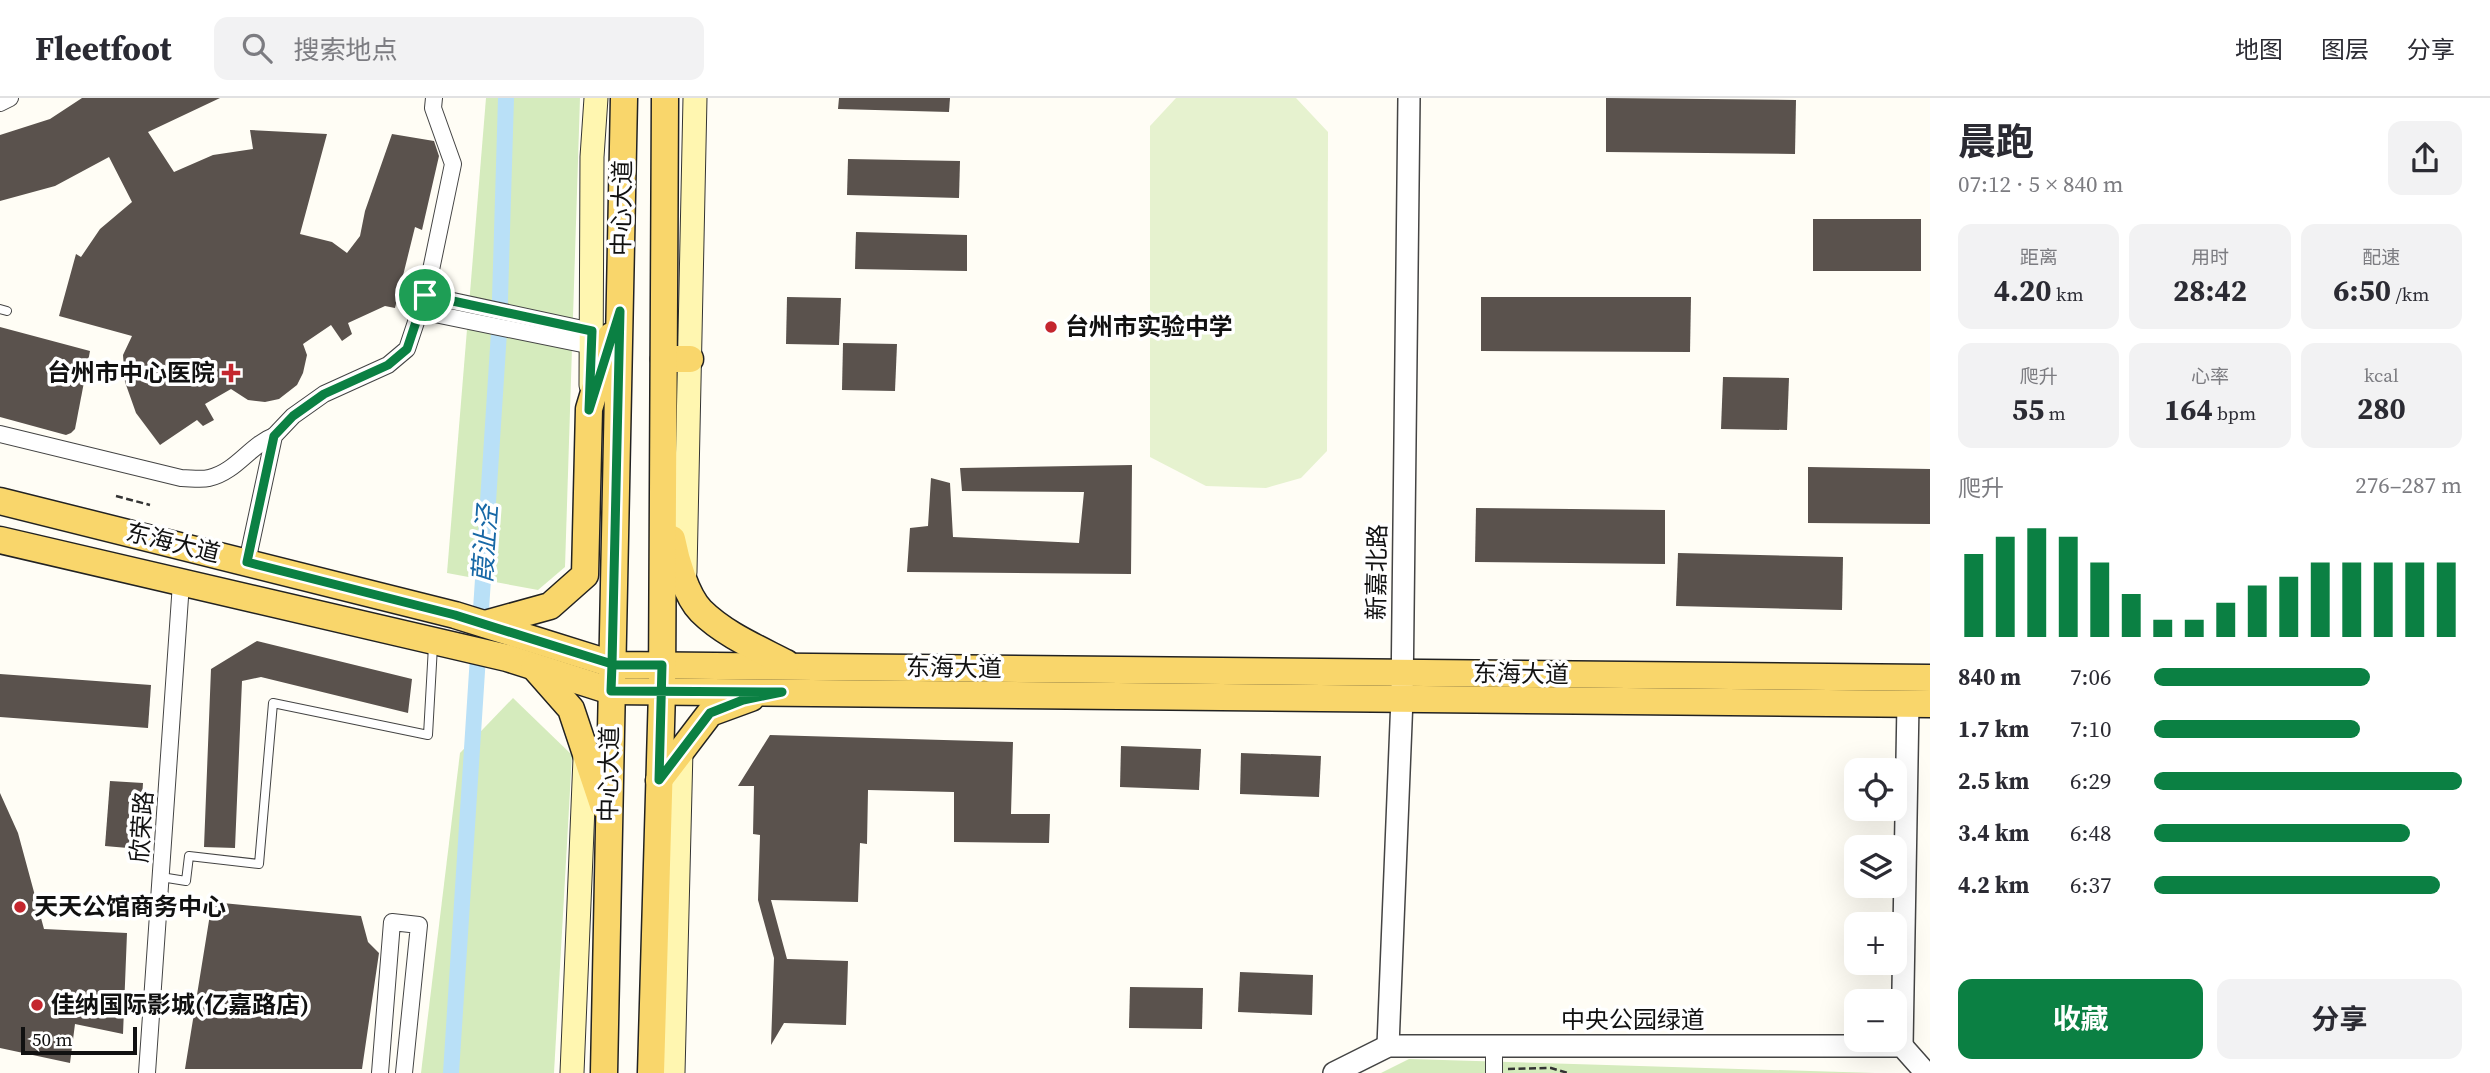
<!DOCTYPE html>
<html lang="zh">
<head>
<meta charset="utf-8">
<style>
  body { margin:0; font-family:"Source Serif 4","Noto Sans SC",serif; background:#f2f2f3; color:#2b2b33; height:100vh; display:flex; flex-direction:column; font-size:26px; white-space:nowrap }
  * { box-sizing:border-box; margin:0 }
  p { font-size:23px; color:#7c7c81 }
  .icon { flex:none; width:38px; height:38px; fill:none; stroke:currentColor; stroke-width:2; stroke-linecap:round; stroke-linejoin:round }
  .map { position:relative; flex:1; overflow:hidden }
  .side { display:flex; flex-direction:column; background:#fff; width:560px }
  .side>* { flex:none }
  .controls { position:absolute; left:1844px; top:660px; display:grid; gap:14px }
  .controls a { display:grid; place-items:center; width:63px; height:63px; border-radius:14px; background:#fff; box-shadow:0 7px 28px #0002; font-size:35px }
  .scale { position:absolute; left:21px; bottom:18px; width:116px; box-sizing:border-box; padding-left:7px; border:4px solid #111; border-top:0; font-size:19px; line-height:24px; white-space:nowrap; color:#111; -webkit-text-stroke:5px #fff; paint-order:stroke }
  .pin { position:absolute; display:grid; place-items:center; width:60px; height:60px; color:#fff; margin:-30px; border:4px solid #fff; border-radius:50%; box-shadow:0 2px 7px #0007 }
  .round { display:grid; place-items:center; flex:none; width:74px; height:74px; border-radius:14px; background:#f2f2f3 }
  .headline { display:flex; align-items:center; justify-content:space-between; height:119px; padding:0 28px }
  h1 { font-size:38px; font-weight:700; line-height:52px }
  .figures { display:grid; grid-template-columns:repeat(3,1fr); gap:10px; height:119px; padding:7px 28px }
  .figures div { display:grid; align-content:center; border-radius:14px; background:#f2f2f3; text-align:center }
  .figures b { font-size:30px; font-weight:700 }
  .figures small { font-size:19px; font-weight:400 }
  .figures p { font-size:19px }
  .chart { height:196px; padding:14px 28px }
  .chart p { display:flex; justify-content:space-between }
  .chart svg { width:100%; height:126px; margin-top:7px; stroke:#0b8043; stroke-width:6 }
  .cta { display:flex; gap:14px; margin-top:auto; padding:14px 28px }
  .cta a { flex:1; height:80px; border-radius:14px; background:#0b8043; color:#fff; font-size:28px; font-weight:700; line-height:80px; text-align:center }
  .cta a+a { background:#f2f2f3; color:#2b2b33 }
  ul { padding:0 28px; list-style:none; font-size:23px }
  li { display:grid; grid-template-columns:112px 84px 1fr; align-items:center; height:52px }
  li i { height:18px; border-radius:9px; background:#0b8043 }
  header { display:flex; align-items:center; gap:42px; box-sizing:border-box; height:98px; padding:0 35px; background:#fff; border-bottom:2px solid #e1e1e2 }
  header strong { font-size:33px }
  nav { display:flex; gap:38px; margin-inline-start:auto; font-size:24px }
  .search { width:490px; height:63px; background:#f2f2f3; display:flex; align-items:center; gap:18px; box-sizing:border-box; padding:0 24px; border-radius:14px; color:#7c7c81; font-size:26px }
  main { display:flex; flex:1; min-height:0 }
  .map>svg:first-child { display:block }
  .green { fill:#d5ebbd }
  .pitch { fill:#e6f2cf }
  .lines { fill:none; stroke-linecap:round; stroke-linejoin:round }
  .canal { stroke:#b9e0f7; stroke-width:16 }
  .building { fill:#5a524d }
  .service-casing { stroke:#444; stroke-width:10 }
  .minor-casing { stroke:#444; stroke-width:18 }
  .tertiary-casing { stroke:#444; stroke-width:24 }
  .secondary-casing { stroke:#333; stroke-width:25 }
  .primary-casing { stroke:#222; stroke-width:29 }
  .path { stroke:#333; stroke-width:2.5; stroke-dasharray:7 3.5; stroke-linecap:butt }
  .service { stroke:#fff; stroke-width:8 }
  .minor { stroke:#fff; stroke-width:16 }
  .tertiary { stroke:#fff; stroke-width:21 }
  .secondary { stroke:#fff6b0; stroke-width:23 }
  .primary { stroke:#f9d66b; stroke-width:26 }
  .route-casing { stroke:#fff; stroke-width:14 }
  .route { stroke:#0b8043; stroke-width:9 }
  .poi-dot { fill:#c4262e; stroke:#fff; stroke-width:2.5 }
  .labels { text-anchor:middle; stroke-width:7; stroke-linejoin:round; paint-order:stroke }
  .street-label { font-size:24px; fill:#111; stroke:#fff }
  .poi-label { font-size:24px; font-weight:bold; fill:#111; stroke:#fff; text-anchor:start }
  .water-label { font-size:26px; font-style:italic; fill:#1768a6; stroke:#fff }
</style>
</head>
<body>
<header>
<strong>Fleetfoot</strong>
<div class="search"><svg class="icon" aria-label="search" viewBox="0 0 24 24"><circle cx="10" cy="10" r="6"/><path d="M15 15l6 6"/></svg>搜索地点</div>
<nav><a>地图</a><a>图层</a><a>分享</a></nav>
</header>
<main>
<div class="map">
<svg width="1930" height="975" viewBox="0 0 1930 975">
  <rect width="100%" height="100%" fill="#fffdf5"/>
  <!-- green -->
  <g class="green">
    <path d="M486,0h94l-15,469 -27,23 -91,-17z"/>
    <path d="M513,600l59,57 -18,318h-133l39,-320z"/>
    <path d="M1409,961l466,14h-494z"/>
  </g>
  <!-- pitch -->
  <path class="pitch" d="M1176,0h120l32,34 -1,319 -26,27 -35,10 -60,-2 -56,-29v-331z"/>
  <g class="lines">
    <!-- canal -->
    <path class="canal" d="M451,975l48,-741 7,-234"/>
  </g>
  <!-- building -->
  <g class="building">
    <path d="M82,0h138l-72,34 26,40 39,-17 40,-6 -3,-19 77,4 -27,100 32,8 15,11 13,-17 5,-25 27,-77 42,7 5,15 -17,74 -7,-3 -20,81 -10,-2 -37,17 4,11 -10,7 -11,-16 -28,19 4,11 -4,18 -6,12 -18,14 -14,3 -17,-2 -17,-11 -26,15 9,16 -11,6 -6,-6 -37,25 -24,-32 -11,-31 -2,-27 9,-19 -73,-20 17,-62 5,3 19,-28 32,-27 -23,-45 -54,29 -55,15v-66l50,-16z"/>
    <path d="M839,0h111l-1,14 -111,-3z"/>
    <path d="M1606,0l190,2 -1,54 -189,-2z"/>
    <path d="M848,61l112,2 -1,37 -112,-3z"/>
    <rect x="1813" y="121" width="108" height="52"/>
    <path d="M856,134l111,3v36l-112,-2z"/>
    <path d="M787,199l54,1 -2,47 -53,-1z"/>
    <path d="M1481,199h210l-1,55 -209,-1z"/>
    <path d="M0,229l90,24 -15,78 -4,4 -5,2 -66,-18z"/>
    <path d="M843,245l54,1 -2,47 -53,-1z"/>
    <path d="M1723,279l66,1 -2,52 -66,-1z"/>
    <path d="M1132,367l-1,109 -224,-2 3,-44 18,-2 3,-48 19,5 3,54 126,6 5,-51 -122,-1 -2,-23z"/>
    <path d="M1808,369l122,2v55l-122,-1z"/>
    <path d="M1476,410l189,2v54l-190,-2z"/>
    <path d="M1678,455l165,4 -1,53 -166,-4z"/>
    <path d="M257,543l155,38 -4,34 -147,-36 -19,4 -7,167 -31,-1 7,-178z"/>
    <path d="M0,576l151,11 -3,43 -148,-11z"/>
    <path d="M770,637l243,7 -2,72h39l-1,29 -95,-1v-50l-86,-2 -1,54 -7,-1 -2,59 -87,-2 16,59 61,2 -2,64 -62,-2 -13,22 3,-87 -16,-58 2,-65 -7,-1 1,-48h-16z"/>
    <path d="M1121,648l80,3 -2,41 -79,-3z"/>
    <path d="M1241,655l80,3 -2,41 -79,-3z"/>
    <path d="M110,683l33,2 -4,66 -34,-3z"/>
    <path d="M0,695l18,40 26,96 83,4 -4,101 -48,-10 -5,39 -70,-15z"/>
    <path d="M212,804l149,14 7,26 11,11 -17,116h-177z"/>
    <path d="M1240,874l73,3 -1,40 -74,-3z"/>
    <path d="M1130,889l73,1 -1,41 -73,-1z"/>
  </g>
  <g class="lines">
    <!-- service casing -->
    <g class="service-casing">
      <g id="service">
        <path d="M0,211l7,2"/>
        <path d="M161,779l25,4 3,-25 70,8 14,-161 155,32 5,-89"/>
      </g>
    </g>
    <!-- minor casing -->
    <g class="minor-casing">
      <g id="minor">
        <path d="M0,5l10,-5"/>
        <path d="M425,197l167,36"/>
        <path d="M420,213l172,35"/>
        <path d="M0,336l181,44c9,0 20,2 28,0 27,-6 41,-33 65,-42"/>
        <path d="M247,464l27,-126 19,-20 31,-22 64,-29 19,-16 20,-60 26,-125 -20,-56 1,-10"/>
        <path d="M1494,948v27"/>
        <path d="M147,975l34,-490"/>
        <path d="M380,975l12,-151 27,3 -15,148"/>
      </g>
    </g>
    <!-- tertiary casing -->
    <g class="tertiary-casing">
      <g id="tertiary">
        <path d="M1388,948l14,-348 7,-600"/>
        <path d="M1902,948l6,-343"/>
        <path d="M1334,975l54,-27h514l24,27"/>
      </g>
    </g>
    <!-- secondary casing -->
    <g class="secondary-casing">
      <g id="secondary">
        <path d="M591,287l1,-228 4,-59"/>
        <path d="M685,474l10,-474"/>
        <path d="M572,975l13,-315"/>
        <path d="M673,975l8,-323"/>
      </g>
    </g>
    <!-- primary casing -->
    <g class="primary-casing">
      <g id="primary">
        <path d="M664,261h26"/>
        <path d="M0,403l455,114 160,50 1315,13"/>
        <path d="M672,441c4,21 14,57 29,72 23,23 56,37 85,52"/>
        <path d="M0,442l507,118 104,33 1319,13"/>
        <path d="M485,526l65,-18 35,-31 4,-166 22,-73"/>
        <path d="M534,569l37,42 32,96"/>
        <path d="M659,682l51,-67 41,-15"/>
        <path d="M604,975l20,-975"/>
        <path d="M651,975l11,-382 3,-593"/>
      </g>
    </g>
    <!-- path -->
    <g class="path">
      <path d="M116,398l34,9"/>
      <path d="M1508,971l43,-1 17,5"/>
    </g>
    <!-- service -->
    <use href="#service" class="service"/>
    <!-- minor -->
    <use href="#minor" class="minor"/>
    <!-- tertiary -->
    <use href="#tertiary" class="tertiary"/>
    <!-- secondary -->
    <use href="#secondary" class="secondary"/>
    <!-- primary -->
    <use href="#primary" class="primary"/>
  </g>
  <g class="lines">
    <!-- route casing -->
    <g class="route-casing">
      <path id="route" d="M425,197l-18,54 -19,16 -64,29 -31,22 -19,20 -27,126 208,53 157,49 3,1h47l-3,115 51,-67 33,-13 39,-8c-57,0 -114,-1 -171,-1l1,-27 8,-353 -31,99 3,-79 -167,-36"/>
    </g>
    <!-- route -->
    <use href="#route" class="route"/>
  </g>
  <!-- markers -->
  <g class="poi-dot">
    <circle cx="1051" cy="229" r="7"/>
    <path d="M227.5 264.5h7v7h7v7h-7v7h-7v-7h-7v-7h7z"/>
    <circle cx="20" cy="809" r="7"/>
    <circle cx="37" cy="907" r="7"/>
  </g>
  <g class="labels">
    <!-- street labels -->
    <g class="street-label">
      <text transform="translate(622 110) rotate(-89)" y="8">中心大道</text>
      <text transform="translate(173 445) rotate(14)" y="8">东海大道</text>
      <text transform="translate(1377 474) rotate(-89)" y="8">新嘉北路</text>
      <text transform="translate(954 570) rotate(1)" y="8">东海大道</text>
      <text transform="translate(1521 576) rotate(1)" y="8">东海大道</text>
      <text transform="translate(609 676) rotate(-89)" y="8">中心大道</text>
      <text transform="translate(142 729) rotate(-86)" y="8">欣荣路</text>
      <text x="1633" y="930">中央公园绿道</text>
    </g>
    <!-- poi labels -->
    <g class="poi-label">
      <text x="1065" y="237">台州市实验中学</text>
      <text x="215" y="283" text-anchor="end">台州市中心医院</text>
      <text x="34" y="817">天天公馆商务中心</text>
      <text x="51" y="915">佳纳国际影城(亿嘉路店)</text>
    </g>
    <!-- water labels -->
    <g class="water-label">
      <text transform="translate(485 446) rotate(-86)" y="9">葭沚泾</text>
    </g>
  </g>
</svg>
<div class="controls">
<a><svg class="icon" aria-label="locate" viewBox="0 0 24 24"><circle cx="12" cy="12" r="6"/><path d="M12 2v4M12 18v4M2 12h4M18 12h4"/></svg></a>
<a><svg class="icon" aria-label="layers" viewBox="0 0 24 24"><path d="M12 4l9 5-9 5-9-5zM3 14l9 5 9-5"/></svg></a>
<a>+</a>
<a>−</a>
</div>
<div class="scale">50 m</div>
<div class="pin" style="left:425px;top:197px;background:#1e9e55"><svg class="icon" aria-label="arrive" viewBox="0 0 24 24"><path d="M6 21V4h12l-3 4 3 4H6"/></svg></div>
</div>
<section class="side">
<div class="headline"><div><h1>晨跑</h1><p>07:12 · 5 × 840 m</p></div><a class="round"><svg class="icon" aria-label="share" viewBox="0 0 24 24"><path d="M12 15V3M7 8l5-5 5 5M5 13v7h14v-7"/></svg></a></div>
<div class="figures">
<div><p>距离</p><b>4.20<small> km</small></b></div>
<div><p>用时</p><b>28:42</b></div>
<div><p>配速</p><b>6:50<small> /km</small></b></div>
</div>
<div class="figures">
<div><p>爬升</p><b>55<small> m</small></b></div>
<div><p>心率</p><b>164<small> bpm</small></b></div>
<div><p>kcal</p><b>280</b></div>
</div>
<div class="chart"><p><span>爬升</span>276–287 m</p>
<svg viewBox="0 0 160 44" preserveAspectRatio="none"><path d="M5 44V15M15 44V9M25 44V6M35 44V9M45 44V18M55 44V29M65 44V38M75 44V38M85 44V32M95 44V26M105 44V23M115 44V18M125 44V18M135 44V18M145 44V18M155 44V18"/></svg>
</div>
<ul>
<li><b>840 m</b>7:06<i style="width:70%"></i></li>
<li><b>1.7 km</b>7:10<i style="width:67%"></i></li>
<li><b>2.5 km</b>6:29<i style="width:100%"></i></li>
<li><b>3.4 km</b>6:48<i style="width:83%"></i></li>
<li><b>4.2 km</b>6:37<i style="width:93%"></i></li>
</ul>
<div class="cta"><a>收藏</a><a>分享</a></div>
</section>
</main>
</body>
</html>
